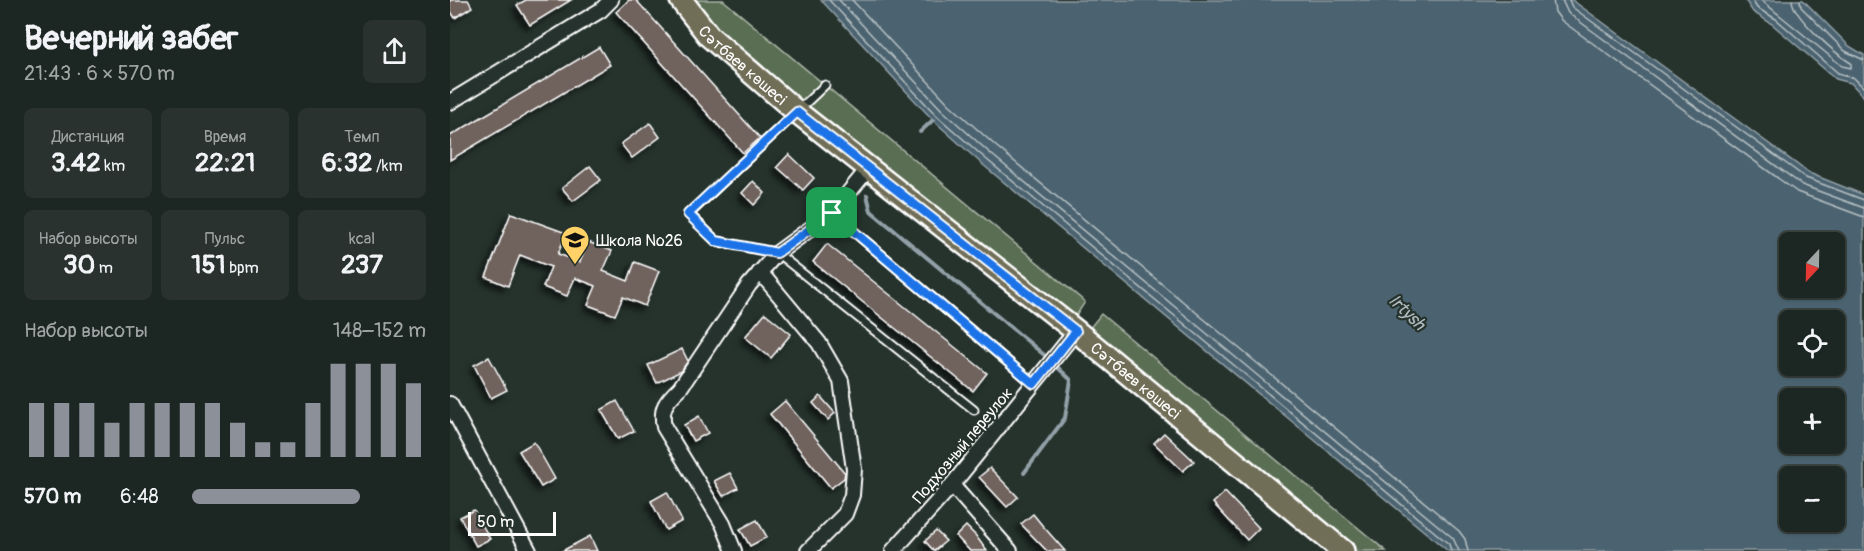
<!DOCTYPE html>
<html lang="ru">
<head>
<meta charset="utf-8">
<style>
  body { margin:0; font-family:Pangolin,sans-serif; background:#29322f; color:#f1f3f6; height:100vh; display:flex; flex-direction:column; font-size:22px; white-space:nowrap }
  * { box-sizing:border-box; margin:0 }
  p { font-size:20px; color:#a0a5a5 }
  .icon { flex:none; width:33px; height:33px; fill:none; stroke:currentColor; stroke-width:2; stroke-linecap:round; stroke-linejoin:round }
  .map { position:relative; flex:1; overflow:hidden }
  .drawer { display:flex; flex-direction:column; background:#1c2622; width:450px }
  .drawer>* { flex:none }
  .needle { width:39px; rotate:202deg }
  .controls { position:absolute; left:1329px; top:232px; display:grid; gap:12px }
  .controls a { display:grid; place-items:center; width:66px; height:66px; border-radius:9px; background:#1c2622; box-shadow:0 2px 4px #0004,0 0 0 2px #3a4340; font-size:30px }
  .scale { position:absolute; left:18px; bottom:15px; width:88px; box-sizing:border-box; padding-left:6px; border:3px solid #fff; border-top:0; font-size:16px; line-height:21px; white-space:nowrap; color:#fff; -webkit-text-stroke:4px #26332d; paint-order:stroke }
  .pin { position:absolute; display:grid; place-items:center; width:51px; height:51px; color:#fff; margin:-26px; border-radius:12px; box-shadow:0 3px 9px #0006 }
  .round { display:grid; place-items:center; flex:none; width:63px; height:63px; border-radius:9px; background:#29322f }
  .summary { display:flex; align-items:center; justify-content:space-between; height:102px; padding:0 24px }
  h1 { font-size:33px; font-weight:700; line-height:45px }
  .metrics { display:grid; grid-template-columns:repeat(3,1fr); gap:9px; height:102px; padding:6px 24px }
  .metrics div { display:grid; align-content:center; border-radius:9px; background:#29322f; text-align:center }
  .metrics b { font-size:26px; font-weight:700 }
  .metrics small { font-size:16px; font-weight:400 }
  .metrics p { font-size:16px }
  .chart { height:168px; padding:12px 24px }
  .chart p { display:flex; justify-content:space-between }
  .chart svg { width:100%; height:108px; margin-top:6px; stroke:#8c9099; stroke-width:6 }
  ul { padding:0 24px; list-style:none; font-size:20px }
  li { display:grid; grid-template-columns:96px 72px 1fr; align-items:center; height:45px }
  li i { height:15px; border-radius:8px; background:#8c9099 }
  main { display:flex; flex:1; min-height:0 }
  .map>svg:first-child { display:block }
  .green { fill:#5a6e52; stroke:#acb6a8; stroke-width:1.5 }
  .water { fill:#4b636f; stroke:#93a1a9; stroke-width:1.5; fill-rule:evenodd }
  .lines { fill:none; stroke-linecap:round; stroke-linejoin:round }
  .shore { stroke:#b7c1c5; stroke-width:1.5 }
  .stream { stroke:#93a1a9; stroke-width:4 }
  .building { fill:#6f625d; stroke:#fff; stroke-width:1.5; filter:url(#shadow) }
  .service-casing { stroke:#fff; stroke-width:11 }
  .minor-casing { stroke:#fff; stroke-width:18 }
  .primary-casing { stroke:#fff; stroke-width:26 }
  .service { stroke:#26332d; stroke-width:7 }
  .minor { stroke:#26332d; stroke-width:14 }
  .primary { stroke:#716e59; stroke-width:21 }
  .route-casing { stroke:#fff; stroke-width:12 }
  .route { stroke:#1a73e8; stroke-width:8 }
  .labels { text-anchor:middle; stroke-width:4.5; stroke-linejoin:round; paint-order:stroke }
  .street-label { font-size:16px; fill:#fff; stroke:#26332d }
  .poi-label { font-size:16px; fill:#fff; stroke:#26332d; text-anchor:start }
  .water-label { font-size:18px; font-style:italic; fill:#aeb9be; stroke:#26332d }
</style>
</head>
<body>
<main>
<section class="drawer">
<div class="summary"><div><h1>Вечерний забег</h1><p>21:43 · 6 × 570 m</p></div><a class="round"><svg class="icon" aria-label="share" viewBox="0 0 24 24"><path d="M12 15V3M7 8l5-5 5 5M5 13v7h14v-7"/></svg></a></div>
<div class="metrics">
<div><p>Дистанция</p><b>3.42<small> km</small></b></div>
<div><p>Время</p><b>22:21</b></div>
<div><p>Темп</p><b>6:32<small> /km</small></b></div>
</div>
<div class="metrics">
<div><p>Набор высоты</p><b>30<small> m</small></b></div>
<div><p>Пульс</p><b>151<small> bpm</small></b></div>
<div><p>kcal</p><b>237</b></div>
</div>
<div class="chart"><p><span>Набор высоты</span>148–152 m</p>
<svg viewBox="0 0 160 44" preserveAspectRatio="none"><path d="M5 44V22M15 44V22M25 44V22M35 44V30M45 44V22M55 44V22M65 44V22M75 44V22M85 44V30M95 44V38M105 44V38M115 44V22M125 44V6M135 44V6M145 44V6M155 44V14"/></svg>
</div>
<ul>
<li><b>570 m</b>6:48<i style="width:72%"></i></li>
</ul>
</section>
<div class="map">
<svg width="1414" height="551" viewBox="0 0 1414 551">
  <defs>
    <filter id="shadow"><feDropShadow dx="-4.5" dy="4.5" stdDeviation="3" flood-color="#0009"/></filter>
  </defs>
  <rect width="100%" height="100%" fill="#26332d"/>
  <filter id="ink" filterUnits="userSpaceOnUse"><feTurbulence type="fractalNoise" baseFrequency=".0167" numOctaves="2"/><feDisplacementMap in="SourceGraphic" scale="12" xChannelSelector="R" yChannelSelector="G"/><feConvolveMatrix kernelMatrix="1 2 1 2 8 2 1 2 1" color-interpolation-filters="sRGB"/></filter>
  <g filter="url(#ink)">
    <!-- green -->
    <g class="green">
      <path d="M240,0h33l362,302 -11,17 -200,-156 -151,-129z"/>
      <path d="M651,314l285,237h-42l-255,-222z"/>
    </g>
    <!-- water -->
    <g class="water">
      <path d="M371,0h751l237,173 55,22v356h-416l-466,-387 -49,-44zM1340,243h44v45h-44zM1340,321h44v45h-44zM1340,399h44v45h-44zM1340,477h44v45h-44z"/>
      <path d="M1295,0h58l46,46 15,9v42l-13,-14 -15,-4 -64,-55 -19,-12z"/>
    </g>
    <g class="lines">
      <!-- shore -->
      <g class="shore">
        <path d="M379,0l108,116 49,43 463,385 2,7"/>
        <path d="M389,0l103,110 49,44 462,384 6,13"/>
        <path d="M402,0l97,104 48,43 462,384 6,8 3,12"/>
        <path d="M1103,0l2,12 7,9 235,171 67,25"/>
        <path d="M1112,0l6,13 234,172 62,23"/>
        <path d="M1119,0l3,7 234,171 58,22"/>
        <path d="M1302,0l5,8 19,11 62,54 16,5 10,10"/>
        <path d="M1311,0l81,66 9,2v-5c-14,-8 -58,-46 -59,-63"/>
        <path d="M1350,0l1,7 44,44 19,9"/>
      </g>
      <!-- stream -->
      <g class="stream">
        <path d="M470,132l13,-12"/>
        <path d="M417,195l4,16 178,148"/>
        <path d="M574,473l41,-55 6,-38 -17,-16"/>
      </g>
    </g>
    <!-- building -->
    <g class="building">
      <path d="M0,0h18l4,7 -17,11 -5,-8z"/>
      <path d="M76,0h45l-41,25 -13,-20z"/>
      <path d="M179,0h7l124,138 -17,15 -127,-141z"/>
      <path d="M149,47l11,18 -160,95v-24z"/>
      <path d="M200,123l10,14 -28,21 -11,-14z"/>
      <path d="M339,154l25,24 -11,12 -26,-23z"/>
      <path d="M140,166l11,14 -28,21 -11,-13z"/>
      <path d="M303,181l12,12 -11,12 -12,-12z"/>
      <path d="M61,213l55,20 -8,21 22,8 8,-20 24,9 -9,20 25,10 7,-19 24,9 -14,35 -22,-9 -8,18 -27,-10 8,-19 -21,-8 -8,18 -24,-9 8,-20 -31,-12 -12,31 -22,-9z"/>
      <path d="M377,244l160,129 -14,18 -160,-129z"/>
      <path d="M315,313l26,21 -20,24 -26,-21z"/>
      <path d="M232,349l6,12 -7,10 -24,12 -9,-18z"/>
      <path d="M39,357l18,33 -16,8 -17,-33z"/>
      <path d="M370,396l15,17 -7,7 -15,-17z"/>
      <path d="M167,401l17,30 -16,8 -17,-29z"/>
      <path d="M335,401l60,72 -1,5 -13,10 -61,-74z"/>
      <path d="M249,416l9,17 -15,8 -9,-16z"/>
      <path d="M714,433l30,28 -11,10 -29,-28z"/>
      <path d="M84,442l21,37 -14,8 -22,-36z"/>
      <path d="M540,468l28,29 -11,10 -28,-30z"/>
      <path d="M280,473l8,15 -15,8 -9,-15z"/>
      <path d="M217,492l15,29 -16,9 -15,-29z"/>
      <path d="M775,492l34,36 -12,12 -34,-37z"/>
      <path d="M24,510l16,29 -14,7 -16,-29z"/>
      <path d="M583,514l9,11 23,26h-18l-26,-27z"/>
      <path d="M307,520l10,17 -17,9 -10,-17z"/>
      <path d="M516,526l10,10 11,15h-17l-14,-15z"/>
      <path d="M486,531l10,10 -12,10 -9,-10z"/>
      <path d="M140,536l7,15h-35z"/>
    </g>
    <g class="lines">
      <!-- service casing -->
      <g class="service-casing">
        <g id="service">
          <path d="M375,85l-136,129 27,27 61,12 197,157"/>
          <path d="M382,213l202,171"/>
        </g>
      </g>
      <!-- minor casing -->
      <g class="minor-casing">
        <g id="minor">
          <path d="M0,102l151,-92 10,-10"/>
          <path d="M310,272l59,71 22,38 13,88 -2,26 -7,19 -37,37"/>
          <path d="M0,404l79,147"/>
          <path d="M502,485l58,66"/>
          <path d="M284,551l-11,-27 -59,-97c-4,-19 2,-26 16,-39l69,-103 28,-32 55,-40 36,-44"/>
          <path d="M443,551l59,-66 124,-154"/>
        </g>
      </g>
      <!-- primary casing -->
      <g class="primary-casing">
        <g id="primary">
          <path id="s1" d="M231,0l28,36 88,76 279,219 267,220"/>
        </g>
      </g>
      <!-- service -->
      <use href="#service" class="service"/>
      <!-- minor -->
      <use href="#minor" class="minor"/>
      <!-- primary -->
      <use href="#primary" class="primary"/>
    </g>
  </g>
  <g class="lines" filter="url(#ink)">
    <!-- route casing -->
    <g class="route-casing">
      <path id="route" d="M347,112l279,219 -42,53 -202,-171 -55,40 -61,-12 -28,-27z"/>
    </g>
    <!-- route -->
    <use href="#route" class="route"/>
  </g>
  <!-- icons -->
  <defs>
    <g id="school-pin" transform="scale(1.5)"><path d="M0 17L-7.5 6A9.5 9.5 0 1 1 7.5 6Z" fill="#ffd166" stroke="#26332d"/><path d="M0-5L7-2L0 1L-7-2ZM-4 1L0 2.5L4 1V4Q0 6-4 4Z" fill="#111"/></g>
  </defs>
  <g fill-rule="evenodd">
    <use href="#school-pin" x="125" y="240"/>
  </g>
  <g class="labels">
    <!-- street labels -->
    <g class="street-label">
      <text dy="6" stroke="none"><textPath href="#s1" startOffset="90">Сәтбаев көшесі</textPath></text>
      <text dy="6" stroke="none"><textPath href="#s1" startOffset="594">Сәтбаев көшесі</textPath></text>
      <text transform="translate(512 445) rotate(-50)" y="6">Подхозный переулок</text>
    </g>
    <!-- poi labels -->
    <g class="poi-label">
      <text x="146" y="246">Школа №26</text>
    </g>
    <!-- water labels -->
    <g class="water-label">
      <text transform="translate(957 312) rotate(44)" y="6">Irtysh</text>
    </g>
  </g>
</svg>
<div class="controls">
<a><svg class="needle" viewBox="-14 -14 28 28"><path d="M0-13l5 13h-10z" fill="#e53935"/><path d="M0 13l5-13h-10z" fill="#a0a5a5"/></svg></a>
<a><svg class="icon" aria-label="locate" viewBox="0 0 24 24"><circle cx="12" cy="12" r="6"/><path d="M12 2v4M12 18v4M2 12h4M18 12h4"/></svg></a>
<a>+</a>
<a>−</a>
</div>
<div class="scale">50 m</div>
<div class="pin" style="left:382px;top:213px;background:#1e9e55"><svg class="icon" aria-label="arrive" viewBox="0 0 24 24"><path d="M6 21V4h12l-3 4 3 4H6"/></svg></div>
</div>
</main>
</body>
</html>
